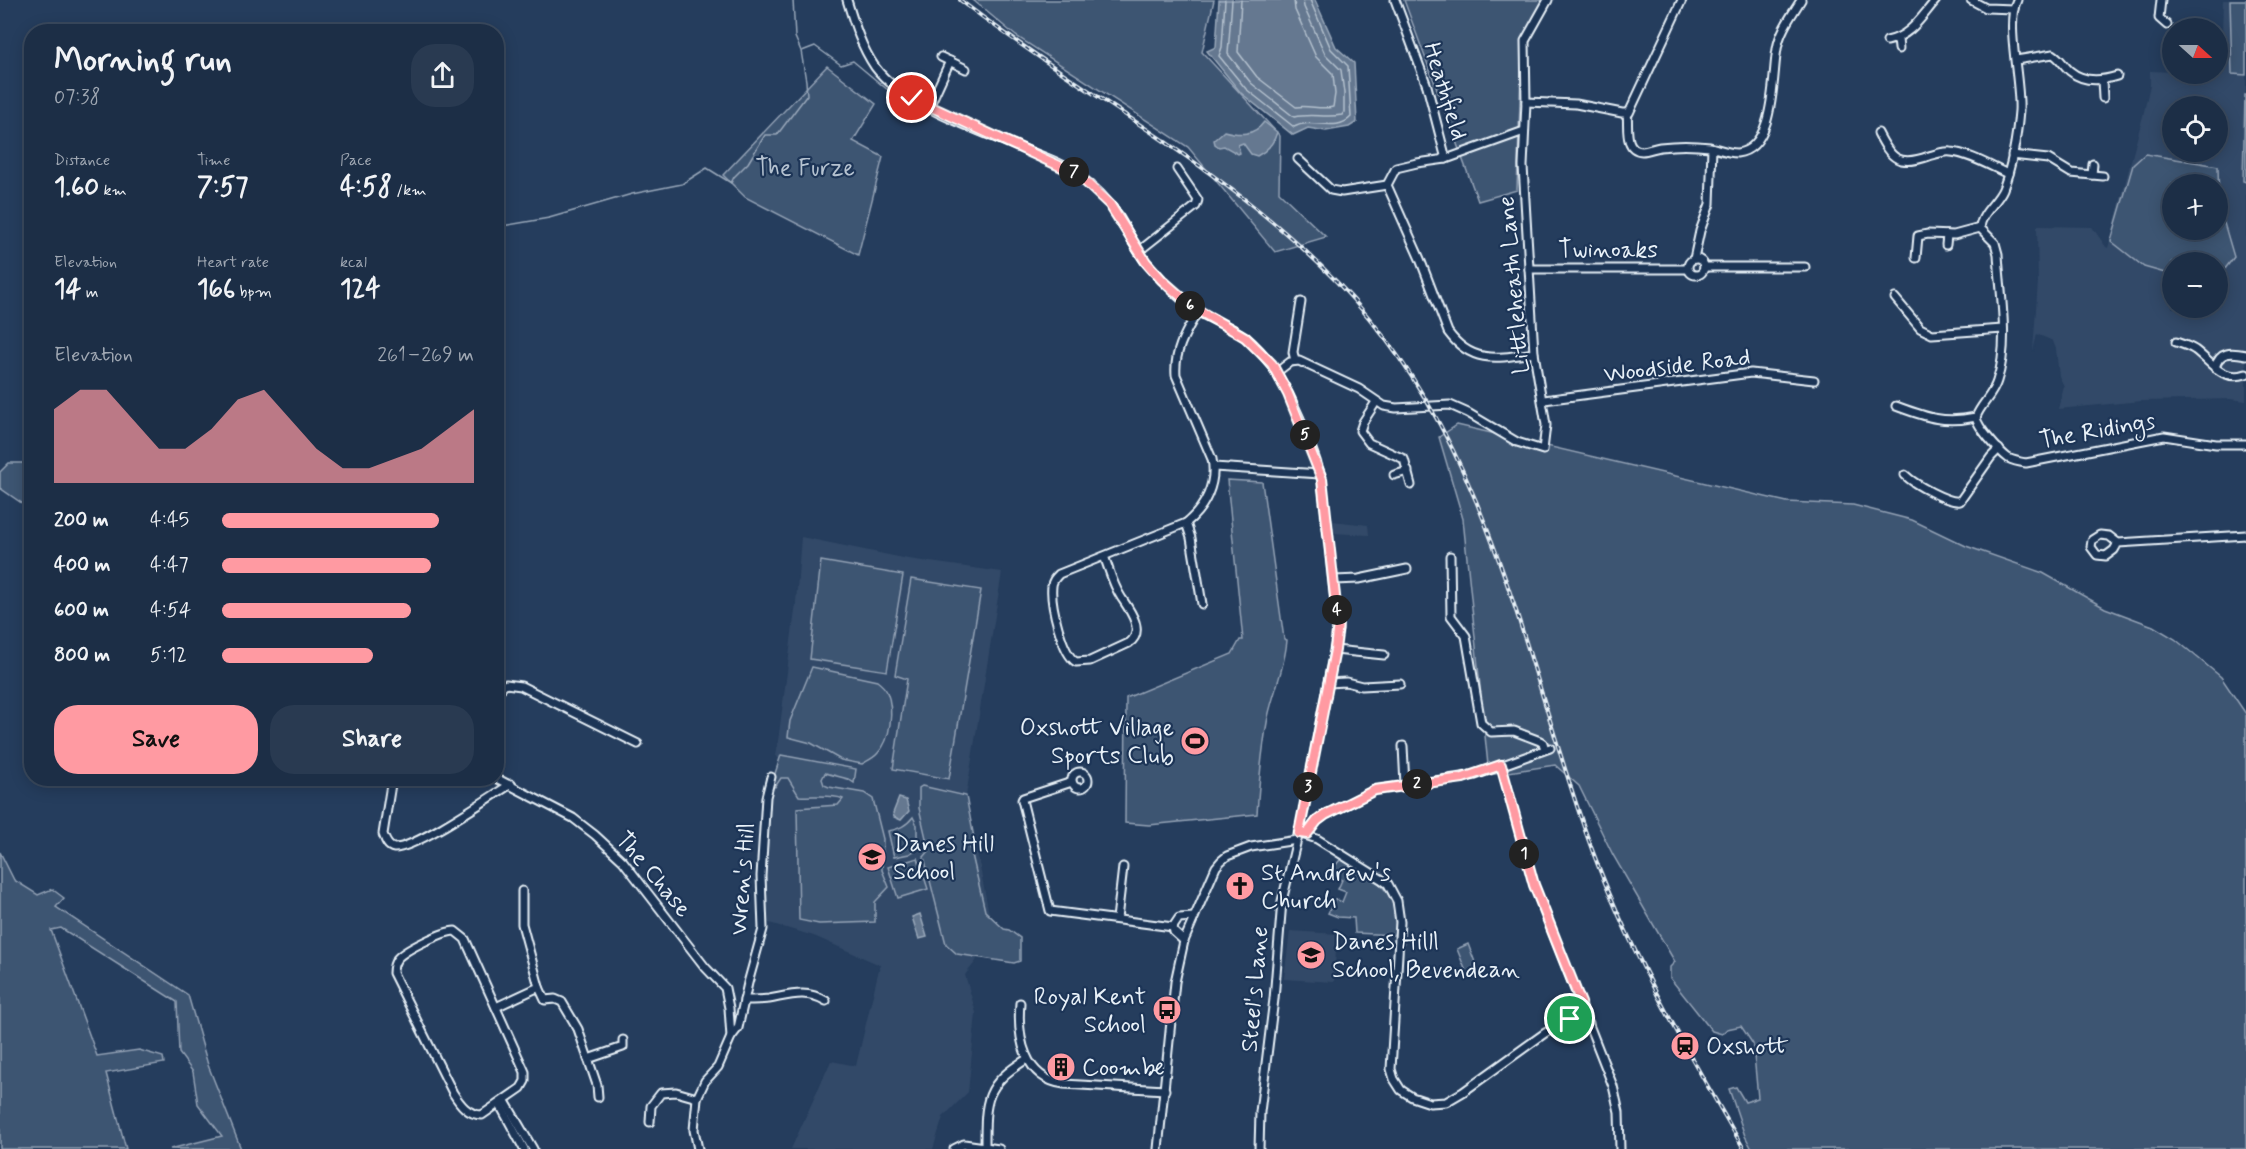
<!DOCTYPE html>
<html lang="en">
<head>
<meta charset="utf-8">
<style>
  body { margin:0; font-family:Mynerve,sans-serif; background:#293a51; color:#f1f3f6; height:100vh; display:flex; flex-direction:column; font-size:22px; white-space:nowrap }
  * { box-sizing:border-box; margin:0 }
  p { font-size:20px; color:#a0a8b3 }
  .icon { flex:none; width:33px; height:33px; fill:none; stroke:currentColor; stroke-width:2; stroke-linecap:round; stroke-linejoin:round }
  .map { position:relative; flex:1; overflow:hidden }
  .details { position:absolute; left:24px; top:24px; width:480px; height:762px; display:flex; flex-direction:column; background:#1c2e46; border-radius:24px; box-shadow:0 3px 15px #0003,0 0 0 2px #3a4a5f }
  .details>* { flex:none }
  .needle { width:39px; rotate:111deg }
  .tools { position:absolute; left:2162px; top:18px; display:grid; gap:12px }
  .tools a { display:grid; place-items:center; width:66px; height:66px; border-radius:50%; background:#1c2e46; box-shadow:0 3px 15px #0003,0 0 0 2px #3a4a5f; font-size:30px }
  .pin { position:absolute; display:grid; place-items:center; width:51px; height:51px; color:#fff; margin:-26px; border:3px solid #fff; border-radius:50%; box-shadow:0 2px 6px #0007 }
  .km { position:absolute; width:30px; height:30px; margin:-15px; border-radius:50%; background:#222; color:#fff; font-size:16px; line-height:30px; text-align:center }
  .round { display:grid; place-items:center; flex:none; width:63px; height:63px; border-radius:24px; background:#293a51 }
  .headline { display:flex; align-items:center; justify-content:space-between; height:102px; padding:0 30px }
  h1 { font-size:33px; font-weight:700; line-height:45px }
  .stats { display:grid; grid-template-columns:repeat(3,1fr); gap:9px; height:102px; padding:6px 30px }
  .stats div { display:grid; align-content:center }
  .stats b { font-size:26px; font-weight:700 }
  .stats small { font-size:16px; font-weight:400 }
  .stats p { font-size:16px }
  .chart { height:168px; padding:12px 30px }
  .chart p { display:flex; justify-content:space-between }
  .chart svg { width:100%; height:108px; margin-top:6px; fill:#ff9aa2; opacity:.7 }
  .button { display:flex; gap:12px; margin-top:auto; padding:12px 30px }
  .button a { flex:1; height:69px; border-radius:24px; background:#ff9aa2; color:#111; font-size:24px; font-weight:700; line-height:69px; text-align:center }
  .button a+a { background:#293a51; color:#f1f3f6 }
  ul { padding:0 30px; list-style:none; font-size:20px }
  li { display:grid; grid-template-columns:96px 72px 1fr; align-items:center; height:45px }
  li i { height:15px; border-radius:8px; background:#ff9aa2 }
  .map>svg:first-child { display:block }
  .built { fill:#334a68; fill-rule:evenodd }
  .green { fill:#3e5472; stroke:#93a2b5; stroke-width:1.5; fill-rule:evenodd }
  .water { fill:#657890; stroke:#99a8ba; stroke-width:1.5 }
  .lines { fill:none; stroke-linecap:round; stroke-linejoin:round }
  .shore { stroke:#b4c1ce; stroke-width:1.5 }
  .stream { stroke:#99a8ba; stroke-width:1.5 }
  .minor-casing { stroke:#e8f1f8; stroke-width:11 }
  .minor { stroke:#1d3557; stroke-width:7 }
  .rail-casing { stroke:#e8f1f8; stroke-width:4 }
  .rail { stroke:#1d3557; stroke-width:1.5; stroke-dasharray:4.5; stroke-linecap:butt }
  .route-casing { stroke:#fff; stroke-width:12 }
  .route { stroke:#ff9aa2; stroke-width:8 }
  .labels { text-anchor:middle; stroke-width:4.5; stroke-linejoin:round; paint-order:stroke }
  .street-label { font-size:24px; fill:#e8f1f8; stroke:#1d3557 }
  .park-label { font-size:24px; fill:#b5c2d0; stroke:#1d3557 }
  .poi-label { font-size:24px; fill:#e8f1f8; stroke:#1d3557; text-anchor:start }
</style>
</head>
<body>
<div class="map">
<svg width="2246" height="1149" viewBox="0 0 2246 1149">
  <rect width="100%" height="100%" fill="#253d5d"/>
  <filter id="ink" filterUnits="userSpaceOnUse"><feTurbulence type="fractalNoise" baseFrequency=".0167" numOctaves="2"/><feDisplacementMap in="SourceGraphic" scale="12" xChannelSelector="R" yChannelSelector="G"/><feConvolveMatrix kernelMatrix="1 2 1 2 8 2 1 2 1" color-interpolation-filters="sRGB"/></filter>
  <g filter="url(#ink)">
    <!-- built -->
    <g class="built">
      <path d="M2223,0h23v401l-15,-2 -90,2 -83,8 6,-23 -5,-10 -3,-27 -3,-8 -16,-7 -4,17 5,-69 -1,-56 55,1 14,20 2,1 35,-132 7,-31v-14l71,3zM2172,106h45v46h-45zM2172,184h45v46h-45zM2172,262h45v46h-45z"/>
      <path d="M1332,521l36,4 1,10 -36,-2z"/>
      <path d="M801,537l107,22 94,13 -36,224 26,133 -16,32 -11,14 11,38 -8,79 -25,25 -10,32h-142l40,-88 25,5 24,-101 -66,-29 -48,-14 -1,-51 4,-77 10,-36 -3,-1 20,-154z"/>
      <path d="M1290,931l47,3 -3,48 -50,-3z"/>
    </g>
    <!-- green -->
    <g class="green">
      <path d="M973,0h241l-12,52 78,84 -1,56 47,45 -51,15 -87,-105 -172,-111z"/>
      <path d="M1404,0h143l-25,41 -5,149 -39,11z"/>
      <path d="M2230,0h16v75l-14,-1z"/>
      <path d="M827,66l49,38 -23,37 30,16 -25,98 -113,-58 -22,-22z"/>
      <path d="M2245,95h1v87l-3,-1z"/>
      <path d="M2145,154l73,12 1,40 15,51 -13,17 -4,1v-13h-45v13l-28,-8 -33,-26 22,-76zM2172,184h45v46h-45z"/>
      <path d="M1457,425l330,77 66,3 59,15 54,26 77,27 62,35 48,18 22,13 46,38 25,37v435h-494l-7,-13 -16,-47 7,-2 9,15 13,-4 -5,-54 -12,-18 -14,3 -5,5 -10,-3 -42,-53v-11l5,-5 -62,-107 -34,-69 -24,-21 -66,10 -26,-256 -24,-82z"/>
      <path d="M9,463h18l4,4v35l-5,4 -26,-18v-16z"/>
      <path d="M1227,480l35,2 22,157 3,1c-2,27 -13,50 -19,77 -6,32 -9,64 -11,97l-108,11 -24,-2 1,-125 106,-44 8,-14h3z"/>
      <path d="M821,561l82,14 -16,96 -77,-12z"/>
      <path d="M911,579l70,11 -32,189 -56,-10 14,-90 -12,-4z"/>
      <path d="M812,667l65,14c4,3 8,7 10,11 7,17 4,48 -9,61 -4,5 -11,8 -16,11l-21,-4 -30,-17 -23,-6 2,-16z"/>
      <path d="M781,755l75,14 -2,14 -6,-4 -23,-6 -3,6 2,6 5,2 35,6 9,6 10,40 -1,31 7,17 -14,15v20l-56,2 -20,-4 -2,-112 41,-3 5,-6c-10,-5 -32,-2 -44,-3l-11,-18h-7l-6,9 -4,-1z"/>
      <path d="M922,786l44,10 9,47 -5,3 15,65 19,18 5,1 11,8v23l-6,2 -57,-9 -11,-10 -22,-87 5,-6 -10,-43v-20z"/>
      <path d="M913,817l4,8v24l-8,5 -15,3 -6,-26c11,-2 18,-5 25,-14z"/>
      <path d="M0,852l14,28 24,15 14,-6 12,9 -8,9 132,88 20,70 33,84h-71l52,-13 -24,-32 -5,-32 -14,-19 -2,-51 -116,-74 -10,2 46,126 42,-6 24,7 1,6 -58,10 20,76h-126z"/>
      <path d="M918,858l10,31 -30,9 -10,-31z"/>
      <path d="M1341,859c24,14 52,25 54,57 1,7 1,12 -1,19l-39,-2 -1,-15 -16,-1 -10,-4 7,-14 7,3 4,-10 -8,-3 4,-9 -8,-3 2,-5 -4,-3z"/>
      <path d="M1468,944l10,26 -11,4 -10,-25z"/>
    </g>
    <!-- water -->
    <g class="water">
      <path d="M1219,0h96l21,47 18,16 3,59 -8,5 -23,4 -18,-3 -15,7 -52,-42 -34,-42 9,-4z"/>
      <path d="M1264,122l13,10c-3,11 -10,19 -20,24l-6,-2 -8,-11 -5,2 2,8 -2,1 -14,-8 -5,1 -4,-3 -1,-4 10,-9c15,4 30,5 40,-9z"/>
      <path d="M899,798l7,2 3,11 -8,9 -7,-3 -1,-4z"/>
      <path d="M920,914l7,23 -8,2 -7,-22z"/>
    </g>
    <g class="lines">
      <!-- shore -->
      <g class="shore">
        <path d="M1225,0l-3,47 -3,9 27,33 48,38c18,-10 42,6 57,-10l-3,-51 -17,-17 -21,-49"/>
        <path d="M1232,0l-4,54 23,29 43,34c17,-4 30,1 48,-2l2,-3v-19l-3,-23 -16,-16 -21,-47 -1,-7"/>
        <path d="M1241,0l-3,52 19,25 39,30c13,-2 25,3 37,0l2,-13 -2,-20 -17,-17 -21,-47 -1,-10"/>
      </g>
      <!-- stream -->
      <g class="stream">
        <path d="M802,51l13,-5 26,19 12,-4 42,35"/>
        <path d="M496,227l53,-9 83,-24 50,-10 25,-16 24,15 3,-6 14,-14 17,-28h12l30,-40 -1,-14 -5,-30 -6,-14 -2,-37"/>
        <path d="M496,653l2,1"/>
      </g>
      <!-- minor casing -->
      <g class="minor-casing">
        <g id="minor">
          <path d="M847,0c7,23 14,47 28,67 27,37 103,63 146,81 19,8 41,14 57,27 16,11 30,25 41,42 10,17 18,36 31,50 14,15 29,32 47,44 15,9 33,15 48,26 37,28 63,97 77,142l16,151 -37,193 -19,78 -8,98 -14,113 -1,37"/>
          <path d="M1395,0l32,86 19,73"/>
          <path d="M1971,0l15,8 28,1"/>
          <path d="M2161,0l-2,18 8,7"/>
          <path d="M1898,39l1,10"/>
          <path d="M1887,41c24,-5 34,-24 49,-41"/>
          <path d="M941,57l25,12"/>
          <path d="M2016,60l37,-6c7,4 11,12 17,17 14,12 31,10 47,5"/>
          <path d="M2102,80l1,18"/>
          <path d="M1526,102l50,2 46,9h7l53,-113"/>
          <path d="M929,107l21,-46"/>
          <path d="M1627,113c2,12 -4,37 15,38 5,0 12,-3 18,-4 16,-2 34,-2 50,0 8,2 19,6 27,6 39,-4 35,-79 40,-104 3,-19 15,-34 24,-49"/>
          <path d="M1524,131l-78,28 -29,4 -21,5 -9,17 33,74 28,73c24,33 51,26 86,21"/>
          <path d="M1878,133c13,26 21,34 51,23 7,-2 15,-5 22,-4 17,1 41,15 57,22"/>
          <path d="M2012,155l36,4 23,14 32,3"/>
          <path d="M1298,159l33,31 11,2 45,-7"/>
          <path d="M2092,175l1,-11"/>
          <path d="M1980,228c1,-15 17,-25 23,-39 9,-24 14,-53 16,-78 2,-28 -14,-89 -2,-111"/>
          <path d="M1946,245l1,-10"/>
          <path d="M1139,251l57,-45 2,-6 -21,-31"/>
          <path d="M1916,258l2,-22 10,-2 26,1 26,-7"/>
          <circle cx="1696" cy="267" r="8"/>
          <path d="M1694,259l6,-28 10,-27 2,-56"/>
          <path d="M1704,267h101"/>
          <path d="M1529,269h158"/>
          <path d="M1895,298l25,30 12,6 71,-5"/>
          <path d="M2176,342c6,2 13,4 19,8 16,12 27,32 51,24"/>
          <path d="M1295,361l-2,-9 8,-50"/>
          <path d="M2215,368c4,-17 16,-16 31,-13"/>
          <path d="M1277,372l13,-10 9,-1 60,28 25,17 12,2 54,-3 18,8 49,29 26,8 3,-25 -12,-72 -11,-187 3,-64 -1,-61 23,-41"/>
          <path d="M1544,400l207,-27 63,7"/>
          <path d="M1376,402l-13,20 -3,9 9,12 35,16 7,26"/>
          <path d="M1896,406c30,11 47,18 80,11 5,-13 17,-22 21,-36 13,-38 3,-88 1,-127l-3,-11 -15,-15"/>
          <path d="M1976,417c1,10 23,34 32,41 6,3 11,4 18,5l138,-27 52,8h30"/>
          <path d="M1214,467l106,7"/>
          <path d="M1394,475l14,-4"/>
          <path d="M1905,475c9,9 43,28 55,26l31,-44 8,-8"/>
          <path d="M1186,523l5,15 11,66"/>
          <path d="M2118,543l-4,7 -8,6 -9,-1 -6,-8 1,-7 8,-5 9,1 9,7 128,-8"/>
          <path d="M1104,556c5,13 9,29 17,41 8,12 25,34 8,46l-39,18 -14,1c-14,-8 -26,-59 -24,-76 0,-5 3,-8 7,-12l127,-51c19,-15 31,-40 26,-64l-36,-84c-2,-25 10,-43 22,-64"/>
          <path d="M1450,556l1,60 15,20 15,87 10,9 23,-1 26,10 3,2 2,6"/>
          <path d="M1334,580l25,-1 48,-10"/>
          <path d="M1335,650l49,5"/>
          <path d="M1328,683l18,-1 16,4 38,-2"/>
          <path d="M496,693l10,-9 15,2 117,58"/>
          <path d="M1403,746l2,39"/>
          <path d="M1501,765l33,120 79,201 6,26 1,37"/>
          <circle cx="1080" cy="780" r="8"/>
          <path d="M392,778l-9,56c2,5 4,13 11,14 21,1 96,-51 117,-64"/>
          <path d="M496,778l77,40 22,17 28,26 82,106 20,21 4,20 2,29"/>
          <path d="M1072,782l-49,16 -1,2 28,111 123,16"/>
          <path d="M1299,833l18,6 64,40 7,5 9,17 3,21 -9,147 3,10 7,11 11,7 18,6 16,-1 17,-10 82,-59 25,-14 11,-16"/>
          <path d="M1307,834l10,-13 8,-6 50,-25 100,-15 75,-27"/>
          <path d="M1117,919l6,-52"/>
          <path d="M455,931l10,8 60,133v9l-4,7 -39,27c-14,0 -22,-11 -29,-22l-60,-120c0,-5 1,-10 4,-14 7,-9 47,-28 58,-28z"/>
          <path d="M1184,941l-10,-9 -1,-5 6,-9 15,-1"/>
          <path d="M539,987l6,13 10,-1 7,3 16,27 19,56 1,12"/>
          <path d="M744,1000c9,0 17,0 25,-1 22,-4 37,-10 57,2"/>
          <path d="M1020,1003c-3,34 4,76 44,81l101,6"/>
          <path d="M496,1007l43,-20 -17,-63v-33"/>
          <path d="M1570,1019l19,4"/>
          <path d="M588,1059l35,-12v-7"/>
          <path d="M505,1101l28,48"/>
          <path d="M500,1105l24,44"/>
          <path d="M650,1122l1,-16 10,-13 15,-1 21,6"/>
          <path d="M985,1147c0,-48 0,-62 42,-88"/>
          <path d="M698,1149l-4,-19 3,-32 8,-17 13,-14 13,-30 7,-9 10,-45 15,-54 -2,-53 5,-79 5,-20"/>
          <path d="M954,1149l10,-5 35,5"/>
          <path d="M1158,1149l17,-167 9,-41 32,-74 5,-6 6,-5 24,-9 46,-7"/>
        </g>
      </g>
      <!-- minor -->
      <use href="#minor" class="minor"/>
      <!-- rail casing -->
      <g class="rail-casing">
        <path id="rail" d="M960,0c137,106 297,182 409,318 122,147 156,339 217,515 40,114 98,213 158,316"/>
      </g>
      <!-- rail -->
      <use href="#rail" class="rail"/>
    </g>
  </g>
  <g class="lines" filter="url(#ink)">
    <!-- route casing -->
    <g class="route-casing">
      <path id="route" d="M912,98l165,76 33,31 36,57 16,18 32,28 51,29 27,27 16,30 34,85 16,144 -3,27 -36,183 8,1 10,-13 8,-6 50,-25 88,-12 38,-13 33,120 47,118 -11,16"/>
    </g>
    <!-- route -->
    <use href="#route" class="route"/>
  </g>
  <!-- icons -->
  <defs>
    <g id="stadium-disc" transform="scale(1.5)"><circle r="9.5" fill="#ff9aa2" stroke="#1d3557"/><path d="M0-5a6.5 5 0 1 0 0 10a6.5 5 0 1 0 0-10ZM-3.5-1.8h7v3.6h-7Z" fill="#111"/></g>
    <g id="school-disc" transform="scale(1.5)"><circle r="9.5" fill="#ff9aa2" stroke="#1d3557"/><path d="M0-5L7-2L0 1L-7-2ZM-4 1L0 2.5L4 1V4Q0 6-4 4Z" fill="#111"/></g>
    <g id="church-disc" transform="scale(1.5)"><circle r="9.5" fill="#ff9aa2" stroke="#1d3557"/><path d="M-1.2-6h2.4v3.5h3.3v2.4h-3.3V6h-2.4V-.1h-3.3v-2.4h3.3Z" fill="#111"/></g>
    <g id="bus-disc" transform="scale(1.5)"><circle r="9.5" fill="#ff9aa2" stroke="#1d3557"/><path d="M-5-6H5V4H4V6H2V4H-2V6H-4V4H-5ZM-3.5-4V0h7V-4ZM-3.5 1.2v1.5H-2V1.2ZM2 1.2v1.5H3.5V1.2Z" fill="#111"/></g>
    <g id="station-disc" transform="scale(1.5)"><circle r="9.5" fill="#ff9aa2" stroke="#1d3557"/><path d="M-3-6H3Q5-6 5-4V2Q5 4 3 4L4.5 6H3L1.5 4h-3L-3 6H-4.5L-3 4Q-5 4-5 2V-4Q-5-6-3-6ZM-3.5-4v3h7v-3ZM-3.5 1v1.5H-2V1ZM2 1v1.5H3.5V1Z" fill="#111"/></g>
    <g id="building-disc" transform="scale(1.5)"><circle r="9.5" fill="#ff9aa2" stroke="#1d3557"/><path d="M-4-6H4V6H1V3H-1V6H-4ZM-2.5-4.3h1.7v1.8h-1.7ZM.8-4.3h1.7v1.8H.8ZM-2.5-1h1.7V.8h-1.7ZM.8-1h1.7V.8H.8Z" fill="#111"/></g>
  </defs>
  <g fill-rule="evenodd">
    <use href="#stadium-disc" x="1195" y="741"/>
    <use href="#school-disc" x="872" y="857"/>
    <use href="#church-disc" x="1240" y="886"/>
    <use href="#school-disc" x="1311" y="955"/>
    <use href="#bus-disc" x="1167" y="1010"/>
    <use href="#station-disc" x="1685" y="1046"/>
    <use href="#building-disc" x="1061" y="1067"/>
  </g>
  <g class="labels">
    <!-- street labels -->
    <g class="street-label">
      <text transform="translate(1446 91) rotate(73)" y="8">Heathfield</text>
      <text x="1608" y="257">Twinoaks</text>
      <text transform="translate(1513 285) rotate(-95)" y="8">Littleheath Lane</text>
      <text transform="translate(1677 365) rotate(-7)" y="8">Woodside Road</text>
      <text transform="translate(2097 430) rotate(-10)" y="8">The Ridings</text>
      <text transform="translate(654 874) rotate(50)" y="8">The Chase</text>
      <text transform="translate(742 879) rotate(-86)" y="8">Wren's Hill</text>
      <text transform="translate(1254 989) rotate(-85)" y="8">Steel's Lane</text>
    </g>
    <!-- park labels -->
    <g class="park-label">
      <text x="805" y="175">The Furze</text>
    </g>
    <!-- poi labels -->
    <g class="poi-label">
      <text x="1174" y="735" text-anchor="end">Oxshott Village<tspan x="1174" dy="28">Sports Club</tspan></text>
      <text x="893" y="851">Danes Hill<tspan x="893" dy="28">School</tspan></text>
      <text x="1261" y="880">St Andrew's<tspan x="1261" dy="28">Church</tspan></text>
      <text x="1332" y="949">Danes Hilll<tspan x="1332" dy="28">School, Bevendean</tspan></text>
      <text x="1146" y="1004" text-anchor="end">Royal Kent<tspan x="1146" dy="28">School</tspan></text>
      <text x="1706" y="1054">Oxshott</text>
      <text x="1082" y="1075">Coombe</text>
    </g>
  </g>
</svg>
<div class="tools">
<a><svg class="needle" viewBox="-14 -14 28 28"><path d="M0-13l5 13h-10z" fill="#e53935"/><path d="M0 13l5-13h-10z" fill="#a0a8b3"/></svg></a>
<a><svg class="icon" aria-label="locate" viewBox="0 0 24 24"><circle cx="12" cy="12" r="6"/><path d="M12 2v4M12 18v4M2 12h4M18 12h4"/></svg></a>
<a>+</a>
<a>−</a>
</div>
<div class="pin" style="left:1570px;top:1019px;background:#1e9e55"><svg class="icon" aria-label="arrive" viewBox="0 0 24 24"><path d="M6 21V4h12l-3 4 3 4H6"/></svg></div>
<div class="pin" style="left:912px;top:98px;background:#d93025"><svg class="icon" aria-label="check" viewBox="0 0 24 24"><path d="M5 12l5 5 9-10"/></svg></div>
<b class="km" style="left:1524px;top:854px">1</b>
<b class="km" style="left:1417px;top:784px">2</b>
<b class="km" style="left:1308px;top:787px">3</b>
<b class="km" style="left:1337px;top:610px">4</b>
<b class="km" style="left:1305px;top:435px">5</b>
<b class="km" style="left:1190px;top:306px">6</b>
<b class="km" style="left:1074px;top:172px">7</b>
<section class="details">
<div class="headline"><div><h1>Morning run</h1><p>07:38</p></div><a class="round"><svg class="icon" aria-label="share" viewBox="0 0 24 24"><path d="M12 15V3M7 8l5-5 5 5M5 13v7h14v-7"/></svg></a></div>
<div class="stats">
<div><p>Distance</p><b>1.60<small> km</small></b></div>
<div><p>Time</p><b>7:57</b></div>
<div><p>Pace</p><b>4:58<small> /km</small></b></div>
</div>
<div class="stats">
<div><p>Elevation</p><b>14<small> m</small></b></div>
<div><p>Heart rate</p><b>166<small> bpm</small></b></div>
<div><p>kcal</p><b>124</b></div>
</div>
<div class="chart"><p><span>Elevation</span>261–269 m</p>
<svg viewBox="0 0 160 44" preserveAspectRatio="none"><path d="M0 44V14L10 6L20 6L30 18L40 30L50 30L60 22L70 10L80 6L90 18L100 30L110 38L120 38L130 34L140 30L150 22L160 14V44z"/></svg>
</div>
<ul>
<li><b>200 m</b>4:45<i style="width:86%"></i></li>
<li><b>400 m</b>4:47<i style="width:83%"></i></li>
<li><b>600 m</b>4:54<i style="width:75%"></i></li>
<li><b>800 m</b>5:12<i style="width:60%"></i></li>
</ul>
<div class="button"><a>Save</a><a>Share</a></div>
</section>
</div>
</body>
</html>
